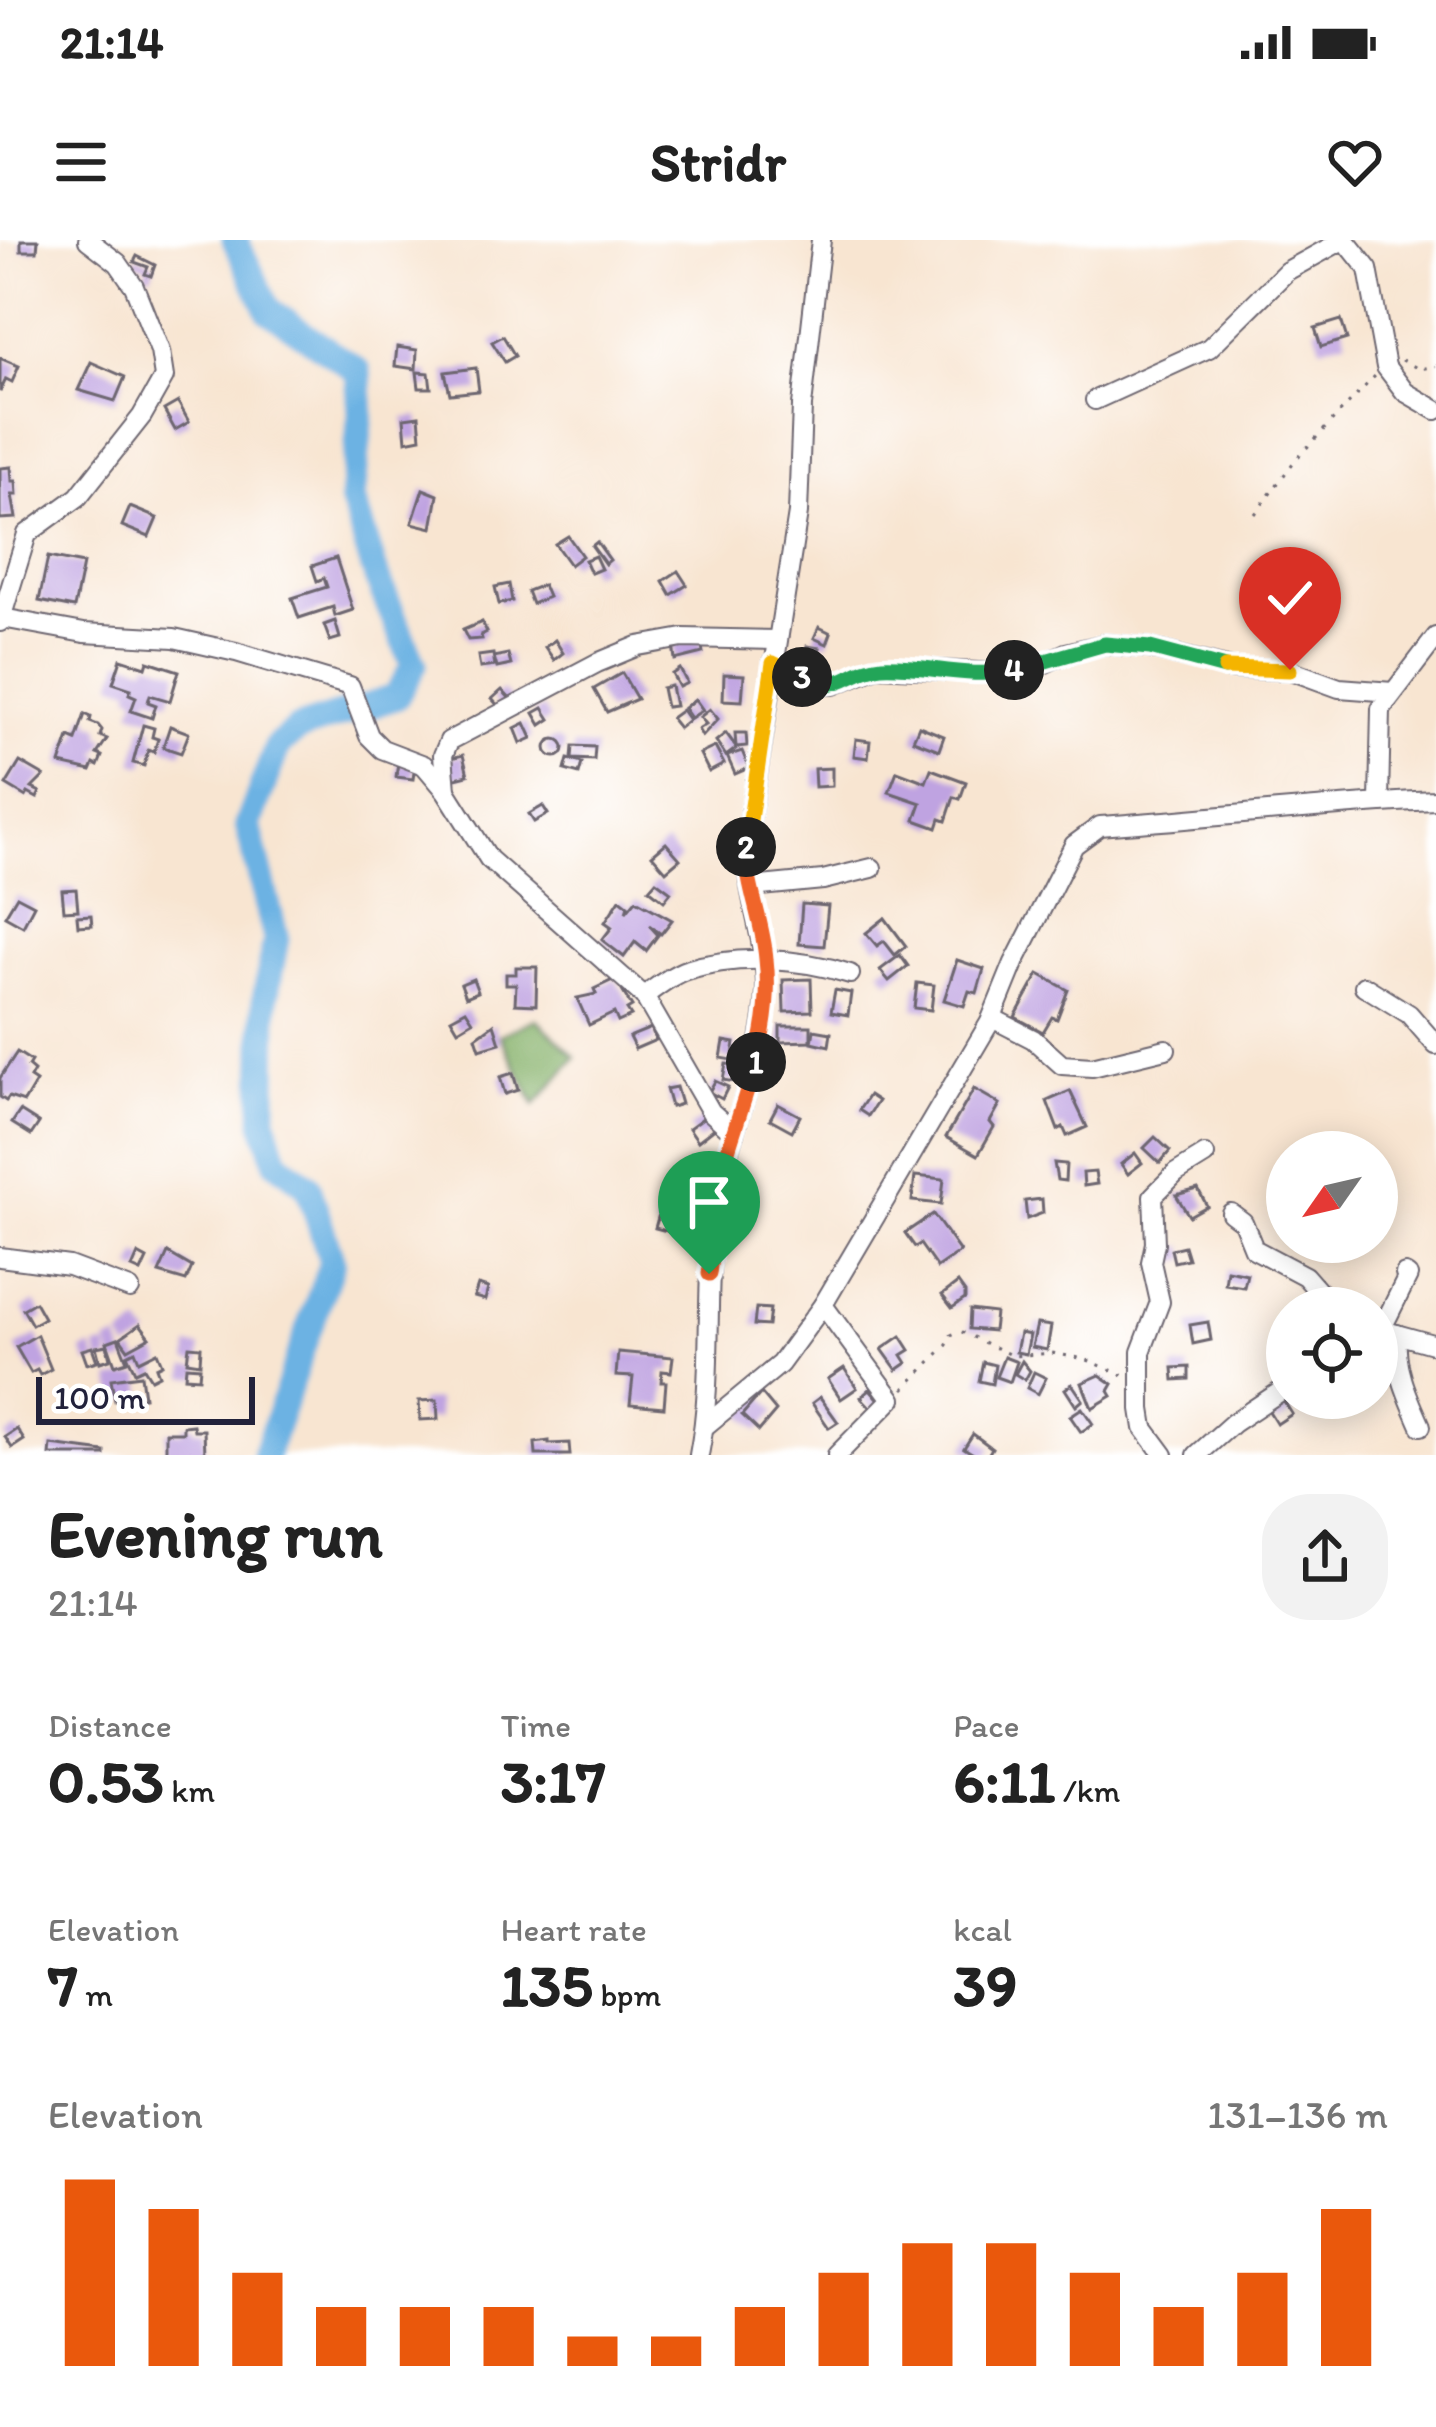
<!DOCTYPE html>
<html lang="en">
<head>
<meta charset="utf-8">
<style>
  body { margin:0; font-family:Itim,sans-serif; background:#f2f2f2; color:#222; height:100vh; display:flex; flex-direction:column; font-size:45px; white-space:nowrap }
  * { box-sizing:border-box; margin:0 }
  p { font-size:39px; color:#767676 }
  .icon { flex:none; width:66px; height:66px; fill:none; stroke:currentColor; stroke-width:2; stroke-linecap:round; stroke-linejoin:round }
  .map { position:relative; height:1215px; overflow:hidden }
  .panel { display:flex; flex-direction:column; background:#fff; flex:1 }
  .panel>* { flex:none }
  .needle { width:78px; rotate:236deg }
  .fabs { position:absolute; left:1266px; top:891px; display:grid; gap:24px }
  .fabs a { display:grid; place-items:center; width:132px; height:132px; border-radius:50%; background:#fff; box-shadow:0 6px 30px #0003; font-size:60px }
  .scale { position:absolute; left:36px; bottom:30px; width:219px; box-sizing:border-box; padding-left:12px; border:6px solid #22223b; border-top:0; font-size:33px; line-height:42px; white-space:nowrap; color:#22223b; -webkit-text-stroke:9px #fff; paint-order:stroke }
  .pin { position:absolute; display:grid; place-items:center; width:102px; height:102px; color:#fff; margin:-123px -51px; border-radius:50% 50% 50% 0; rotate:-45deg; box-shadow:0 0 12px #0007 }
  .pin .icon { rotate:45deg }
  .km { position:absolute; width:60px; height:60px; margin:-30px; border-radius:50%; background:#222; color:#fff; font-size:33px; line-height:60px; text-align:center }
  .round { display:grid; place-items:center; flex:none; width:126px; height:126px; border-radius:48px; background:#f2f2f2 }
  .overview { display:flex; align-items:center; justify-content:space-between; height:204px; padding:0 48px }
  h1 { font-size:66px; font-weight:700; line-height:90px }
  .metrics { display:grid; grid-template-columns:repeat(3,1fr); gap:18px; height:204px; padding:12px 48px }
  .metrics div { display:grid; align-content:center }
  .metrics b { font-size:60px; font-weight:700 }
  .metrics small { font-size:33px; font-weight:400 }
  .metrics p { font-size:33px }
  .chart { height:336px; padding:24px 48px }
  .chart p { display:flex; justify-content:space-between }
  .chart svg { width:100%; height:216px; margin-top:12px; stroke:#ea580c; stroke-width:6 }
  .status { display:flex; justify-content:space-between; align-items:center; height:84px; padding:0 60px; background:#fff; direction:ltr }
  .status svg { height:33px; fill:currentColor }
  header { display:flex; justify-content:space-between; align-items:center; height:156px; padding:0 48px; background:#fff; font-size:54px; font-weight:700 }
  .map>svg:first-child { display:block }
  .forest { fill:#84b068; stroke:#536952; stroke-width:3 }
  .lines { fill:none; stroke-linecap:round; stroke-linejoin:round }
  .river { stroke:#6cb2e3; stroke-width:27 }
  .building { fill:#bfa3e1 }
  .minor-casing { stroke:#6d6670; stroke-width:22 }
  .path { stroke:#6d6670; stroke-width:3; stroke-dasharray:3 9; stroke-linecap:butt }
  .minor { stroke:#fff; stroke-width:18 }
  .split-1-casing { stroke:#fff; stroke-width:24 }
  .split-2-casing { stroke:#fff; stroke-width:24 }
  .split-3-casing { stroke:#fff; stroke-width:24 }
  .split-4-casing { stroke:#fff; stroke-width:24 }
  .split-5-casing { stroke:#fff; stroke-width:24 }
  .split-6-casing { stroke:#fff; stroke-width:24 }
  .split-1 { stroke:#f0652b; stroke-width:15 }
  .split-2 { stroke:#f0652b; stroke-width:15 }
  .split-3 { stroke:#f5b400; stroke-width:15 }
  .split-4 { stroke:#22a559; stroke-width:15 }
  .split-5 { stroke:#22a559; stroke-width:15 }
  .split-6 { stroke:#f5b400; stroke-width:15 }
</style>
</head>
<body>
<div class="status"><b>21:14</b><svg viewBox="0 0 49 12"><path d="M0 12V9h3v3zM5 12V6h3v6zM10 12V3h3v9zM15 12V0h3v12zM26 1h20v11H26zM47 4h2v5h-2z"/></svg></div>
<header><svg class="icon" aria-label="menu" viewBox="0 0 24 24"><path d="M4 6h16M4 12h16M4 18h16"/></svg>Stridr<svg class="icon" aria-label="heart" viewBox="0 0 24 24"><path d="M12 20l-8-8c-3-5 5-10 8-4 3-6 11-1 8 4z"/></svg></header>
<div class="map">
<svg width="1436" height="1215" viewBox="0 0 1436 1215">
  <rect width="100%" height="100%" fill="#fff"/>
  <filter id="ink" filterUnits="userSpaceOnUse"><feTurbulence type="fractalNoise" baseFrequency=".00833" numOctaves="2"/><feDisplacementMap in="SourceGraphic" scale="24" xChannelSelector="R" yChannelSelector="G"/><feConvolveMatrix kernelMatrix="1 2 1 2 8 2 1 2 1" color-interpolation-filters="sRGB"/></filter>
  <filter id="wash" filterUnits="userSpaceOnUse"><feTurbulence type="fractalNoise" baseFrequency=".004" numOctaves="4" result="noise"/><feDisplacementMap in="SourceGraphic" scale="48" xChannelSelector="R" yChannelSelector="G"/><feGaussianBlur stdDeviation="2.7" result="paint"/><feColorMatrix in="noise" values="0 0 0 0 0 0 0 0 0 0 0 0 0 0 0 0 0 1.4 0 .05"/><feComposite in="paint" operator="in"/></filter>
  <g filter="url(#wash)">
    <rect width="100%" height="100%" fill="#f8e5d1"/>
    <!-- forest -->
    <path class="forest" d="M536,779l40,38 -41,48 -35,-70z"/>
    <g class="lines">
      <!-- river -->
      <path class="river" d="M235,0l34,70 89,61 3,43 -9,85 25,79 37,87 -18,32 -98,32 -20,16 -30,80 28,114 -11,60 -1,121 12,41 32,25 24,76 -67,193"/>
    </g>
    <g id="blocks">
      <!-- building -->
      <g class="building">
        <path d="M21,0h17l-1,11h-16z"/>
        <path d="M137,16l18,9 -4,11 -6,-2 3,-7 -14,-5z"/>
        <path d="M1341,80l6,19 -26,8 -6,-19z"/>
        <path d="M503,96l12,20 -10,6 -13,-20z"/>
        <path d="M397,107l20,3 -1,19 -21,-3z"/>
        <path d="M0,118l19,8 -7,16 -6,-3 -6,13z"/>
        <path d="M91,122l34,15 -10,24 -37,-11z"/>
        <path d="M476,128l3,23 -29,3 -5,-22z"/>
        <path d="M417,132l12,1 2,15h-12z"/>
        <path d="M178,162l11,20 -14,8 -11,-20z"/>
        <path d="M419,176l2,22 -15,3 -2,-23z"/>
        <path d="M11,227l1,14h4l1,14h-5l4,23 -16,1v-51z"/>
        <path d="M423,249l15,6 -6,33 -20,-5z"/>
        <path d="M130,267l27,11 -8,19 -27,-11z"/>
        <path d="M568,296l14,20 -12,9 -15,-21z"/>
        <path d="M597,302l13,18 -5,4 -13,-18z"/>
        <path d="M595,316l6,13 -10,4 -6,-13z"/>
        <path d="M48,317l35,7 -9,44 -35,-7z"/>
        <path d="M336,318l17,52 -18,6 -2,-9 -34,11 -7,-20 35,-11 -3,-9 -7,3 -5,-15z"/>
        <path d="M678,331l9,14 -16,10 -8,-14z"/>
        <path d="M509,344l3,17 -13,3 -4,-17z"/>
        <path d="M543,345l5,12 -16,7 -5,-13z"/>
        <path d="M335,381l5,17 -10,3 -6,-16z"/>
        <path d="M482,382l5,10 -6,3 1,4 -14,1 -5,-10z"/>
        <path d="M819,387l12,6 -4,11 -13,-6z"/>
        <path d="M555,400l8,13 -9,7 -9,-13z"/>
        <path d="M701,401l2,12 -28,7 -2,-16z"/>
        <path d="M807,406l13,2 -3,11 -12,-3z"/>
        <path d="M493,414l2,12 -15,2 -2,-12z"/>
        <path d="M508,414l3,11 -14,3 -3,-11z"/>
        <path d="M121,419l25,8 2,-6 31,10 -9,30 -20,-6 -2,7 8,3 -4,13 -21,-7 5,-14 -7,-3 2,-5 -18,-6z"/>
        <path d="M680,429l7,14 -8,4 -7,-13z"/>
        <path d="M622,433l15,26 -30,13 -13,-23z"/>
        <path d="M724,434l20,1 -2,26 -19,-1z"/>
        <path d="M671,446l4,20 -9,1 -4,-19z"/>
        <path d="M502,450l9,10 -10,9 -9,-10z"/>
        <path d="M695,459l8,11 -12,8 -7,-10z"/>
        <path d="M543,468l7,11 -9,6 -7,-12z"/>
        <path d="M710,469l8,10 -16,17 -4,-7 8,-5 -6,-7z"/>
        <path d="M682,470l7,10 -10,8 -8,-10z"/>
        <path d="M85,474l6,3 -1,5 8,3 4,5 -2,6 7,3 -10,15 5,2 -4,10 -4,-2 -3,7 -31,-7 9,-27 7,3z"/>
        <path d="M525,483l7,15 -11,5 -6,-15z"/>
        <path d="M143,485l11,3 -2,9 6,2 -4,13 -6,-2 -4,16 -11,-3z"/>
        <path d="M170,486l19,7 -8,20 -18,-6z"/>
        <path d="M919,486l25,10 -5,14 -26,-10z"/>
        <path d="M726,493l11,15 -11,8 -10,-15z"/>
        <path d="M735,493h11l1,13 -11,1z"/>
        <circle cx="555" cy="508" r="9"/>
        <path d="M856,499l14,2 -2,17 -14,-2z"/>
        <path d="M573,506l22,1 -1,13 -22,-1z"/>
        <path d="M715,507l9,17 -15,8 -9,-18z"/>
        <path d="M742,511l7,17 -14,6 -8,-18z"/>
        <path d="M463,515l5,20 -16,4 -5,-20z"/>
        <path d="M568,519l14,4 -3,11 -14,-4z"/>
        <path d="M20,522l24,14 -12,12 8,4 -3,6 -9,-5 -2,4 -20,-12z"/>
        <path d="M398,523l17,2 -2,14 -17,-2z"/>
        <path d="M832,528v18l-17,1 -1,-18z"/>
        <path d="M931,529l35,13 -6,17 -6,-2 -8,24 -6,-2 -3,9 -22,-8 6,-17 -32,-11 8,-21 29,11z"/>
        <path d="M543,566l5,8 -14,8 -5,-8z"/>
        <path d="M666,603l14,16 -14,12 -14,-16z"/>
        <path d="M656,641l15,11 -7,9 -15,-12z"/>
        <path d="M76,649l2,21 -14,1 -2,-21z"/>
        <path d="M17,656l17,9 -11,21 -18,-10z"/>
        <path d="M620,659l8,6 -2,7 10,-12 36,20 -11,14 -12,-9 9,10 -12,16 -11,-9 -11,15 -22,-17 10,-13 -7,-5z"/>
        <path d="M802,664l26,2 -4,40 -25,-2z"/>
        <path d="M91,675l1,10 -14,1 -1,-10z"/>
        <path d="M885,678l21,28 -11,9 -11,-14 -7,5 -11,-13z"/>
        <path d="M900,715l8,11 -19,15 -9,-11z"/>
        <path d="M957,720l27,9 -7,24 -8,-2 -5,15 -20,-6z"/>
        <path d="M516,727h21l-1,38 -21,-1 1,-20h-10v-10h10z"/>
        <path d="M1039,734l29,16 -11,29 -5,-2 -9,15 -28,-15z"/>
        <path d="M473,739l5,13 -12,5 -5,-13z"/>
        <path d="M615,739l17,28 -5,3 4,6 -13,6 -4,-9 -25,12 -12,-27 19,-4 -2,-5z"/>
        <path d="M811,739l1,32 -28,1 -1,-32z"/>
        <path d="M917,743l17,2 -3,25 -17,-2z"/>
        <path d="M835,750l16,3 -3,22 -17,-3z"/>
        <path d="M466,770l7,11 -15,9 -7,-12z"/>
        <path d="M494,784l6,19 -20,6 -4,-12z"/>
        <path d="M780,786h31v15l-31,1z"/>
        <path d="M651,788l5,12 -21,9 -6,-12z"/>
        <path d="M814,790l17,3 -2,13 -17,-4z"/>
        <path d="M724,801l11,2 -3,17 -11,-2z"/>
        <path d="M17,812l14,9 -3,5 6,5 -4,7 6,4 -12,20 -15,-5 -3,4 -6,-4v-19z"/>
        <path d="M726,824l11,1 -3,17 -11,-2z"/>
        <path d="M513,833l5,17 -13,4 -5,-17z"/>
        <path d="M715,841l13,6 -6,12 -13,-7z"/>
        <path d="M676,847l5,17 -10,3 -5,-18z"/>
        <path d="M974,849l26,15 -10,18 4,5 -16,28 -32,-18z"/>
        <path d="M1070,851l17,36 -20,9 -4,-9 -5,3 -11,-29z"/>
        <path d="M869,855l9,6 -10,15 -9,-6z"/>
        <path d="M778,864l22,12 -8,15 -22,-12z"/>
        <path d="M20,871l19,12 -8,12 -19,-12z"/>
        <path d="M707,875l9,12 -18,14 -9,-13z"/>
        <path d="M1155,897l15,14 -10,12 -16,-15z"/>
        <path d="M1135,913l7,10 -14,11 -7,-10z"/>
        <path d="M1054,923l12,1 -1,17 -8,-1z"/>
        <path d="M1095,932l2,12 -13,2 -1,-13z"/>
        <path d="M915,936l29,3 -3,25 -29,-3z"/>
        <path d="M1198,949l9,17 -18,10 -13,-21z"/>
        <path d="M1042,959l1,14 -16,6 -2,-18z"/>
        <path d="M659,974l19,6 -4,13 -19,-5z"/>
        <path d="M933,974l27,38 -23,16 -17,-24 -5,3 -10,-14z"/>
        <path d="M1184,1006l4,13 -14,3 -3,-13z"/>
        <path d="M168,1013l24,14 -6,14 -27,-8z"/>
        <path d="M138,1014l9,5 -6,13 -9,-4z"/>
        <path d="M1227,1030l20,4 -3,13 -19,-3z"/>
        <path d="M958,1043l7,10v6l-13,9 -10,-13z"/>
        <path d="M478,1045l10,3 -3,12 -11,-3z"/>
        <path d="M35,1062l9,16 -12,7 -9,-16z"/>
        <path d="M756,1068l14,1 -2,17 -14,-1z"/>
        <path d="M970,1070l25,3 -2,18 -24,-2z"/>
        <path d="M1208,1082l3,18 -18,4 -3,-19z"/>
        <path d="M140,1084l10,13 -22,12 -8,-11z"/>
        <path d="M1037,1084l14,2 -4,24 -15,-3z"/>
        <path d="M1020,1093l10,2 -4,19 -10,-2z"/>
        <path d="M37,1095l14,34 -11,6 -3,-5 -6,3 -15,-26z"/>
        <path d="M901,1096l9,14 -8,5 5,8 -10,7 -15,-21z"/>
        <path d="M118,1098l9,23 -12,4 -8,-23z"/>
        <path d="M107,1105l3,14 -10,3 -4,-15z"/>
        <path d="M189,1106l12,1 -1,16 -13,-2z"/>
        <path d="M92,1107l5,14 -10,3 -5,-14z"/>
        <path d="M135,1111l4,10 18,-9 5,12 -6,3 3,8 -8,4 -7,-11 -9,4 -8,-17z"/>
        <path d="M618,1112l55,5 -2,15 -9,-1 -1,11h5l-2,25 -34,-3 3,-27 -17,-1z"/>
        <path d="M1004,1117l13,5 -7,20 -14,-5z"/>
        <path d="M1022,1121l8,10 -5,9 -10,-6z"/>
        <path d="M983,1122l12,3 -3,19 -13,-3z"/>
        <path d="M186,1126l14,1 -1,11 -14,-1z"/>
        <path d="M1189,1127v12l-15,1 -1,-12z"/>
        <path d="M844,1128l13,20 -16,11 -13,-20z"/>
        <path d="M1034,1132l12,6 -8,16 -11,-6z"/>
        <path d="M141,1135l3,22 -29,4 -4,-22z"/>
        <path d="M1100,1135l13,9 -4,7 3,5 -20,12 -10,-25z"/>
        <path d="M1072,1144l11,16 -7,6 -11,-17z"/>
        <path d="M870,1149l12,14 -9,7 -12,-13z"/>
        <path d="M761,1153l15,18 -17,20 -17,-16z"/>
        <path d="M820,1157l18,25 -9,6 -17,-25z"/>
        <path d="M1282,1158l10,16 -15,10 -10,-16z"/>
        <path d="M437,1160l1,19 -18,1 -1,-19z"/>
        <path d="M1082,1168l11,16 -12,8 -11,-16z"/>
        <path d="M193,1185l1,5h10l1,25h-39v-23h17v-6z"/>
        <path d="M17,1189l7,11 -12,8 -7,-11z"/>
        <path d="M973,1194l19,14 -4,7h-13l-11,-7z"/>
        <path d="M549,1201v3l20,-1 1,12h-34l-1,-12z"/>
        <path d="M51,1205l54,7v3h-55z"/>
      </g>
    </g>
  </g>
  <g filter="url(#ink)">
    <use href="#blocks" fill-opacity="0" stroke="#6d6670" stroke-width="3"/>
    <g class="lines">
      <!-- minor casing -->
      <g class="minor-casing">
        <g id="minor">
          <path d="M1345,0l23,29 18,98 19,25 31,18"/>
          <path d="M1095,160l114,-52 78,-77 56,-31"/>
          <path d="M2,378l82,15 90,5 62,14 114,34 19,50 13,13 42,16 22,26 43,68 155,137 67,116 21,19"/>
          <path d="M0,382l27,-88 51,-37 64,-81 22,-39 -4,-26 -26,-65 -16,-23 -30,-23"/>
          <path d="M773,423l41,20 19,2 44,-18 122,6 44,-9 23,-11 39,-9 44,4 85,21 56,1 49,18 54,4"/>
          <path d="M446,550l-3,-35 6,-14 148,-78 41,-17 45,-8 94,2"/>
          <path d="M1379,562l2,-93 55,-72"/>
          <path d="M751,647l72,-7 49,-12"/>
          <path d="M1364,746l45,28 27,31"/>
          <path d="M644,756c13,-9 27,-21 42,-26 51,-16 114,-12 164,4"/>
          <path d="M992,778l41,21 29,26 30,2 74,-18"/>
          <path d="M1231,973l12,9 11,27 51,27 28,32"/>
          <path d="M0,1017l69,9 61,23"/>
          <path d="M823,1065l69,94 -55,56"/>
          <path d="M1381,1090l27,-54 -3,-2"/>
          <path d="M1389,1092l47,13"/>
          <path d="M1397,1094c-3,33 11,63 24,92"/>
          <path d="M705,1186l75,-62 43,-59 167,-283 24,-59 60,-118 26,-19c113,-8 224,-21 336,-26"/>
          <path d="M699,1215c16,-82 4,-166 17,-249 11,-73 48,-140 50,-215 1,-50 -20,-96 -20,-146l52,-332 4,-107 19,-166"/>
          <path d="M1164,1215l-20,-27 -3,-19v-57l19,-50 -9,-40 4,-19 -2,-47 23,-23 29,-18"/>
          <path d="M1197,1215l36,-32 54,-36"/>
        </g>
      </g>
      <!-- path -->
      <g class="path">
        <path d="M1402,120l17,9 17,-3"/>
        <path d="M1255,274l41,-55 79,-83"/>
        <path d="M904,1149l43,-44 4,-10 9,-4 53,25 39,-3 33,6 38,16"/>
      </g>
      <!-- minor -->
      <use href="#minor" class="minor"/>
    </g>
  </g>
  <g class="lines" filter="url(#ink)">
    <!-- split-1 casing -->
    <g class="split-1-casing">
      <path id="split-1" d="M709,1034l13,-105 34,-107"/>
    </g>
    <!-- split-2 casing -->
    <g class="split-2-casing">
      <path id="split-2" d="M746,607c0,38 17,74 20,112 4,34 -1,70 -10,103"/>
    </g>
    <!-- split-3 casing -->
    <g class="split-3-casing">
      <path id="split-3" d="M746,607l27,-184 29,14"/>
    </g>
    <!-- split-4 casing -->
    <g class="split-4-casing">
      <path id="split-4" d="M802,437c38,19 46,-8 80,-11 44,-2 87,14 132,4"/>
    </g>
    <!-- split-5 casing -->
    <g class="split-5-casing">
      <path id="split-5" d="M1014,430l91,-26 45,4 75,20"/>
    </g>
    <!-- split-6 casing -->
    <g class="split-6-casing">
      <path id="split-6" d="M1225,428l65,2"/>
    </g>
    <!-- split-1 -->
    <use href="#split-1" class="split-1"/>
    <!-- split-2 -->
    <use href="#split-2" class="split-2"/>
    <!-- split-3 -->
    <use href="#split-3" class="split-3"/>
    <!-- split-4 -->
    <use href="#split-4" class="split-4"/>
    <!-- split-5 -->
    <use href="#split-5" class="split-5"/>
    <!-- split-6 -->
    <use href="#split-6" class="split-6"/>
  </g>
</svg>
<div class="fabs">
<a><svg class="needle" viewBox="-14 -14 28 28"><path d="M0-13l5 13h-10z" fill="#e53935"/><path d="M0 13l5-13h-10z" fill="#767676"/></svg></a>
<a><svg class="icon" aria-label="locate" viewBox="0 0 24 24"><circle cx="12" cy="12" r="6"/><path d="M12 2v4M12 18v4M2 12h4M18 12h4"/></svg></a>
</div>
<div class="scale">100 m</div>
<div class="pin" style="left:709px;top:1034px;background:#1e9e55"><svg class="icon" aria-label="arrive" viewBox="0 0 24 24"><path d="M6 21V4h12l-3 4 3 4H6"/></svg></div>
<div class="pin" style="left:1290px;top:430px;background:#d93025"><svg class="icon" aria-label="check" viewBox="0 0 24 24"><path d="M5 12l5 5 9-10"/></svg></div>
<b class="km" style="left:756px;top:822px">1</b>
<b class="km" style="left:746px;top:607px">2</b>
<b class="km" style="left:802px;top:437px">3</b>
<b class="km" style="left:1014px;top:430px">4</b>
</div>
<section class="panel">
<div class="overview"><div><h1>Evening run</h1><p>21:14</p></div><a class="round"><svg class="icon" aria-label="share" viewBox="0 0 24 24"><path d="M12 15V3M7 8l5-5 5 5M5 13v7h14v-7"/></svg></a></div>
<div class="metrics">
<div><p>Distance</p><b>0.53<small> km</small></b></div>
<div><p>Time</p><b>3:17</b></div>
<div><p>Pace</p><b>6:11<small> /km</small></b></div>
</div>
<div class="metrics">
<div><p>Elevation</p><b>7<small> m</small></b></div>
<div><p>Heart rate</p><b>135<small> bpm</small></b></div>
<div><p>kcal</p><b>39</b></div>
</div>
<div class="chart"><p><span>Elevation</span>131–136 m</p>
<svg viewBox="0 0 160 44" preserveAspectRatio="none"><path d="M5 44V6M15 44V12M25 44V25M35 44V32M45 44V32M55 44V32M65 44V38M75 44V38M85 44V32M95 44V25M105 44V19M115 44V19M125 44V25M135 44V32M145 44V25M155 44V12"/></svg>
</div>
</section>
</body>
</html>
